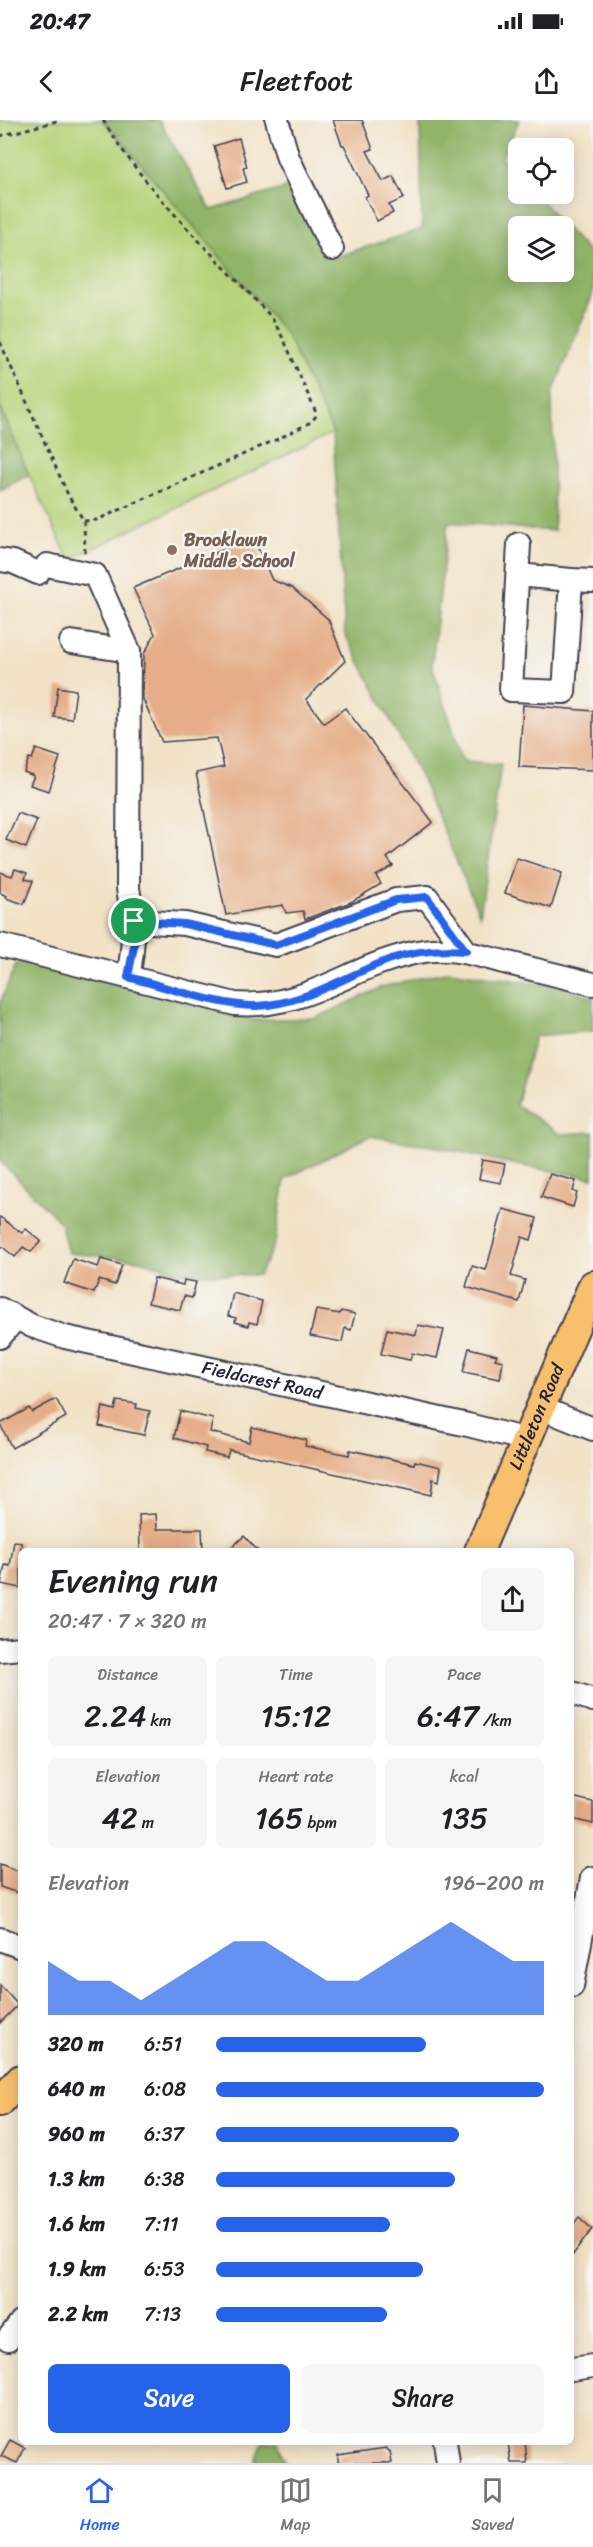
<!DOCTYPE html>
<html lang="en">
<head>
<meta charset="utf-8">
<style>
  body { margin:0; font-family:Sriracha,sans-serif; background:#f6f6f6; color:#202124; height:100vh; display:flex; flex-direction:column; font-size:22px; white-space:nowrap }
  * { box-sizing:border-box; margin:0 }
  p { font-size:20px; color:#757577 }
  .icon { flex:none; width:33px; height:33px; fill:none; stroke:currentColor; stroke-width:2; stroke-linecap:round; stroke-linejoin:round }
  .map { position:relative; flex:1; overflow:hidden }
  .drawer { position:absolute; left:18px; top:1428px; width:556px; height:897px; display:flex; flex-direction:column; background:#fff; border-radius:9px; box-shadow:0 3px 15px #0003 }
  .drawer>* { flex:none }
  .tools { position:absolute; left:508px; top:18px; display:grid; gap:12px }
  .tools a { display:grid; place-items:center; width:66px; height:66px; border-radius:9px; background:#fff; box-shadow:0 3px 15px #0003; font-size:30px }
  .pin { position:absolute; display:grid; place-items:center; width:51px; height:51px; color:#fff; margin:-26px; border:3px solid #fff; border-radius:50%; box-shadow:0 2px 6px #0007 }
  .round { display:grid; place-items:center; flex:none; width:63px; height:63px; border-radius:9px; background:#f6f6f6 }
  .headline { display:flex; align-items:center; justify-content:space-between; height:102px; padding:0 30px }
  h1 { font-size:33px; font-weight:600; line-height:45px }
  .metrics { display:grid; grid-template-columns:repeat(3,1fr); gap:9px; height:102px; padding:6px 30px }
  .metrics div { display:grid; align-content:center; border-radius:9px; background:#f6f6f6; text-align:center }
  .metrics b { font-size:30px; font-weight:600 }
  .metrics small { font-size:16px; font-weight:400 }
  .metrics p { font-size:16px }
  .chart { height:168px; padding:12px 30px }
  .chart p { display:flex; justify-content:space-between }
  .chart svg { width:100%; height:108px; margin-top:6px; fill:#2563eb; opacity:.7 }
  .cta { display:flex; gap:12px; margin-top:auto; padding:12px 30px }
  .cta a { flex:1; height:69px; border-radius:9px; background:#2563eb; color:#fff; font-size:24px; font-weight:600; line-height:69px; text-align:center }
  .cta a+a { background:#f6f6f6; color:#202124 }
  ul { padding:0 30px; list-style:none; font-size:20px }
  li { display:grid; grid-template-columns:96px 72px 1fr; align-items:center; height:45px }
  li i { height:15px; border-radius:8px; background:#2563eb }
  .status { display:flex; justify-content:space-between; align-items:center; height:42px; padding:0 30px; background:#fff; direction:ltr }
  .status svg { height:16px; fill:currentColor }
  header { display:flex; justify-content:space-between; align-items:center; height:78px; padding:0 30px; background:#fff; font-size:27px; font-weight:600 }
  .dock { display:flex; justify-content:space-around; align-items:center; height:84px; border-top:2px solid #e0e0e0; background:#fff; font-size:16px; color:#757577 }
  .dock a { display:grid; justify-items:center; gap:3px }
  .dock .selected { color:#2563eb }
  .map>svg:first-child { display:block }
  .green { fill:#b6d278; stroke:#6c7a5a; stroke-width:1.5 }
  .forest { fill:#90b468; stroke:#596b52; stroke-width:1.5; fill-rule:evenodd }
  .building { fill:#e5ae88 }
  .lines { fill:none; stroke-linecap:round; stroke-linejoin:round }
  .minor-casing { stroke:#413f50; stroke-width:26 }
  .major-casing { stroke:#413f50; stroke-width:32 }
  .path { stroke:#413f50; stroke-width:3; stroke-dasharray:4.5 4.5; stroke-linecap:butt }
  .minor { stroke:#fff; stroke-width:22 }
  .major { stroke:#f8bf6c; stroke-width:28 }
  .route-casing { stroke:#fff; stroke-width:12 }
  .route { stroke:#2563eb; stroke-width:8 }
  .education-dot { fill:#8d6e63; stroke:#f6f6f2; stroke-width:2 }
  .labels { text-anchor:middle; stroke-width:5; stroke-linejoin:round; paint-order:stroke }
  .education-label { font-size:18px; font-weight:bold; fill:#785e54; stroke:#f6f6f2; text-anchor:start }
  .street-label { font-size:18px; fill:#22223b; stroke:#f6f6f2 }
</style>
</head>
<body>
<div class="status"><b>20:47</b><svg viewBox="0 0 49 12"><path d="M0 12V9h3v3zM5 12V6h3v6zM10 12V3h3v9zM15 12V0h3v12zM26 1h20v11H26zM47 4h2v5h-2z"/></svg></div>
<header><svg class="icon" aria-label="back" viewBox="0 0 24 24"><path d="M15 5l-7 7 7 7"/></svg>Fleetfoot<svg class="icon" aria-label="share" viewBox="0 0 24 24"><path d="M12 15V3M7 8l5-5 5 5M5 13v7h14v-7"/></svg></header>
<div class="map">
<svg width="593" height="2343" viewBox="0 0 593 2343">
  <rect width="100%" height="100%" fill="#f6f6f2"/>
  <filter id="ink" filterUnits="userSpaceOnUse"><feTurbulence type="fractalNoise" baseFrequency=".0167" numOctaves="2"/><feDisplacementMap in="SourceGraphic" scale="12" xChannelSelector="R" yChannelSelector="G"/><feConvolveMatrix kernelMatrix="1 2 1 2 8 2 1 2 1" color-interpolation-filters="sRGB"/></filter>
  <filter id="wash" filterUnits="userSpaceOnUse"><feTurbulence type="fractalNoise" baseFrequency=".008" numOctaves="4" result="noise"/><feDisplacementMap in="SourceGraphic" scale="24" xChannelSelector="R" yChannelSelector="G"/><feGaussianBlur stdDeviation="1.35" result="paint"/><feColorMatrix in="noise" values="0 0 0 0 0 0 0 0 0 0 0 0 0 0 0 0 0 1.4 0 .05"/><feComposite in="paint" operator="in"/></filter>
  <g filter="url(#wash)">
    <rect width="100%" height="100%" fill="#f1e2c6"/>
    <!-- green -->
    <path class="green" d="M0,0h103l183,214 47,99 -264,127 -40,-85 -29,-69z"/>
    <!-- forest -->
    <g class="forest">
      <path d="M103,0h56l52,90 85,-25 36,73 90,-29 -2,-109h99l-17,38 17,19v17h16l58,63v37l-41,100 2,137 -106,-9 -16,143 31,96 38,3 -21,152 -58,-136 -77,-146 -12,-201 -47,-99zM519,106h45v46h-45z"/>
      <path d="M0,286l29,69 -29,15z"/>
      <path d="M37,842l217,58 62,-2 66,-31 67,-16 113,16 31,10v34l-58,5 -19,69 44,29 33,-2v46l-76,-13 -79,-18 -68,-11 -85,43 -10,64 -16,32 -72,-1 -48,-14 -71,-7 -8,-31 -60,-61v-158l16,-39z"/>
      <path d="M263,2322h15l7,21h-30z"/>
    </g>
    <g id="blocks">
      <!-- building -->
      <g class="building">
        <path d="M333,0h29l11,29 -6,2 16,30 10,-5 11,22 -15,7 4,8 -16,8 -12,-24 3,-2 -24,-50h-2z"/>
        <path d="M239,18l8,29 -4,1 4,14 -20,6 -13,-42z"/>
        <path d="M253,417l19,43 20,8 36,31 17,42 -39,38 18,24 21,-15 88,114 -46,36 6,8 -17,10 5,8 -30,18 -46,17 -2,-8 -17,2 -3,-8 -57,10 -30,-142 28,-6 -7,-29 -55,4 -19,-43 1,-45 11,-20 -22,-46z"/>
        <path d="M58,567l18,3 -4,29 -18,-2z"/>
        <path d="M523,585l70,6v59l-74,-3z"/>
        <path d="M36,629l24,8 -11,34 -19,-6 4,-9 -10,-4 5,-14 3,1z"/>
        <path d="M18,693l19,7 -11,28 -20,-8z"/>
        <path d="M517,738l45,15 -11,35 -46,-15z"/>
        <path d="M15,749l12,4 -2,6 8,2 -9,23 -18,-6 1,-2 -7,-3v-21l12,4z"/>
        <path d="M483,1040l22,4 -4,19 -22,-4z"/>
        <path d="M550,1054l26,7 -3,10 4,2 -4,14 -32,-10z"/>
        <path d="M503,1089l34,9 -6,22 -9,-3 -11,39 14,4 -6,22 -53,-15 6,-21 14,4z"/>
        <path d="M0,1097l22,16 4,-4 15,12 -10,11 -8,-5 -8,10 -15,-12z"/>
        <path d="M73,1139l25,8 3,-8 21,6 -7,20 -16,-5 -5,13 -30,-10z"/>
        <path d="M154,1158l29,7 1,-5 12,2 -4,16 -8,-2 -4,14 -32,-7z"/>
        <path d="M233,1173l29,8 -5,23 -8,-2 -1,4 -13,-4 1,-4 -8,-2z"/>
        <path d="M316,1190l24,4 1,-3 14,3 -4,16 -6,-2 -3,14 -32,-6z"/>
        <path d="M418,1205l26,5 -7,28 -25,-5 -2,7 -29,-6 6,-25 29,6z"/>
        <path d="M469,1228l28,7 -2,4 8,2 -3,18 -37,-7z"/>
        <path d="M56,1279l10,18 -54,31 -12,-24 29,-16 3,4z"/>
        <path d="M117,1281l20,3 -1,4 14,3 -6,24 -45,-9 4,-19 12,3z"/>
        <path d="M180,1291l33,8 -3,13 39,10 3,-15 54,13 -1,6 44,9 1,-5 64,14 1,-3 26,6 -2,14 -6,-2 -2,16 -202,-45 -2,7 -22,-5 1,-5 -32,-9z"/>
        <path d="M156,1394l1,15h45l1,22h-63l-1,-36z"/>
        <path d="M244,1416l14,15h-30z"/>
        <path d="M14,1421l7,1v46l-20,-4 4,-19 5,1z"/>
        <path d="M572,1677l21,5v22l-21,-5z"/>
        <path d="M0,1744l21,8v22l-21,-7z"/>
        <path d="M0,1865l18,20 -18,18z"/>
        <path d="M579,2097l13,12 -20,27v-30z"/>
        <path d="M10,2320l15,8 -8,15 -16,-7z"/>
        <path d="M508,2322h17l2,21h-16z"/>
        <path d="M386,2328l4,4 2,11h-54v-8z"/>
      </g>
    </g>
  </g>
  <g filter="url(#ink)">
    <use href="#blocks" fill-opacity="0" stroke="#413f50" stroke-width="1.5"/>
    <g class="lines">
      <!-- minor casing -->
      <g class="minor-casing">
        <g id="minor">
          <path d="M277,0l11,38 44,91"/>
          <path d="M519,424l-8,146 53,2 7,-112 22,1"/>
          <path d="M0,440l13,2 25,11"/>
          <path d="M47,445l48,10 34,76"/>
          <path d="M518,455l53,5"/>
          <path d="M71,522l58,9 -1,237c6,35 7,54 0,89"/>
          <path d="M134,801l51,3 91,21 120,-45 31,-3 39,54"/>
          <path d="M0,825l235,59c72,5 110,-35 174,-50 40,-10 62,0 99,9 29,7 57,14 85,21"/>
          <path id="s1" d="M0,1189l32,17 33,11 403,88 59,15"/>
          <path d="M0,1217l15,-18"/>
          <path d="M541,1288l52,21"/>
          <path d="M0,1530l21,-2"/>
          <path d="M572,1573l21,7"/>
          <path d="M0,1819l21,8"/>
          <path d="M572,1866l20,-108"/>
          <path d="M8,2219l13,-17"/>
          <path d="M572,2249l21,-3"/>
          <path d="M445,2322l3,21"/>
        </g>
      </g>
      <!-- major casing -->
      <g class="major-casing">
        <g id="major">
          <path id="s2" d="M479,1431l114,-266"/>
          <path d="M0,1982l21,-23"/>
        </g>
      </g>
      <!-- path -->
      <g class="path">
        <path d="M0,16l61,-16"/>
        <path d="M0,222l69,155 15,24 1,32"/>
        <path d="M84,401l13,-1 185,-83 29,-15 6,-7 -33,-75 -12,-22c-58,-64 -125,-124 -169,-198"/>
      </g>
      <!-- minor -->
      <use href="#minor" class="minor"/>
      <!-- major -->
      <use href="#major" class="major"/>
    </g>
  </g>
  <g class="lines" filter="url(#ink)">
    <!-- route casing -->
    <g class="route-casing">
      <path id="route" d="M427,777l39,54c-24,-2 -48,-1 -72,7 -45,15 -87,46 -137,48 -35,1 -93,-20 -129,-29l6,-31v-25l51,3 91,21 120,-45z"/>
    </g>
    <!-- route -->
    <use href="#route" class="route"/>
  </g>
  <!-- markers -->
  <circle class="education-dot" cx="172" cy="430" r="6"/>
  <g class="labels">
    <!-- education labels -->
    <g class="education-label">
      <text x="184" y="426">Brooklawn<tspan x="184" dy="21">Middle School</tspan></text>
    </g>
    <!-- street labels -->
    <g class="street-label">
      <text dy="6" stroke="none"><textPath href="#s1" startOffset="273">Fieldcrest Road</textPath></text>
      <text dy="6" stroke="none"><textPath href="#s2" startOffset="146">Littleton Road</textPath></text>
    </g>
  </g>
</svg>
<div class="tools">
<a><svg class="icon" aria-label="locate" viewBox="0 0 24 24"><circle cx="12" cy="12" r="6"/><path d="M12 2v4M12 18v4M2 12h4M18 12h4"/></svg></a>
<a><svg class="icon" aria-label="layers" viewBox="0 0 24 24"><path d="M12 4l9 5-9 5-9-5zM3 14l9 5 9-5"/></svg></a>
</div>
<div class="pin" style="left:134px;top:801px;background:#1e9e55"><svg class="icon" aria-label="arrive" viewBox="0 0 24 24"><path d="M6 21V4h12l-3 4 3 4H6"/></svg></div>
<section class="drawer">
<div class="headline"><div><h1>Evening run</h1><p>20:47 · 7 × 320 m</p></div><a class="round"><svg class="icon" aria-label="share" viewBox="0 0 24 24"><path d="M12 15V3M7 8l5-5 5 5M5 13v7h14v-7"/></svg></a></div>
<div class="metrics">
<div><p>Distance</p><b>2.24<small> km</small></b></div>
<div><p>Time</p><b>15:12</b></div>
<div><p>Pace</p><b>6:47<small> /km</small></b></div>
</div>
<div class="metrics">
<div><p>Elevation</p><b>42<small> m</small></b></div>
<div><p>Heart rate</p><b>165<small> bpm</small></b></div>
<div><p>kcal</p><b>135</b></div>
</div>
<div class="chart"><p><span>Elevation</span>196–200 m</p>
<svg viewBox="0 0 160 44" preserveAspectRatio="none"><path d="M0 44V22L10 30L20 30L30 38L40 30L50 22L60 14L70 14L80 22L90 30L100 30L110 22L120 14L130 6L140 14L150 22L160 22V44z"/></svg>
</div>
<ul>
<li><b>320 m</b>6:51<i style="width:64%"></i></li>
<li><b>640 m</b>6:08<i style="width:100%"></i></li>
<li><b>960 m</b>6:37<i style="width:74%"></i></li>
<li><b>1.3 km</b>6:38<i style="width:73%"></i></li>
<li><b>1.6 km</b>7:11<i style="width:53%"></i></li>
<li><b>1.9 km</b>6:53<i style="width:63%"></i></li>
<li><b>2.2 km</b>7:13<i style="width:52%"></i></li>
</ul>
<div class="cta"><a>Save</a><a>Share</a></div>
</section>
</div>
<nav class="dock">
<a class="selected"><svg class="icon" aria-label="home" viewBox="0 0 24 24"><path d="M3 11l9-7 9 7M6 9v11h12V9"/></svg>Home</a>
<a><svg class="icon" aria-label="map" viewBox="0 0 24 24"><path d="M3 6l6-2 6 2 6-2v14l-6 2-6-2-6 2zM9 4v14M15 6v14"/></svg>Map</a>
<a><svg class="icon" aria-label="saved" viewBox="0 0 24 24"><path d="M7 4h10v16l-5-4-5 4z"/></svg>Saved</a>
</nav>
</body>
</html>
